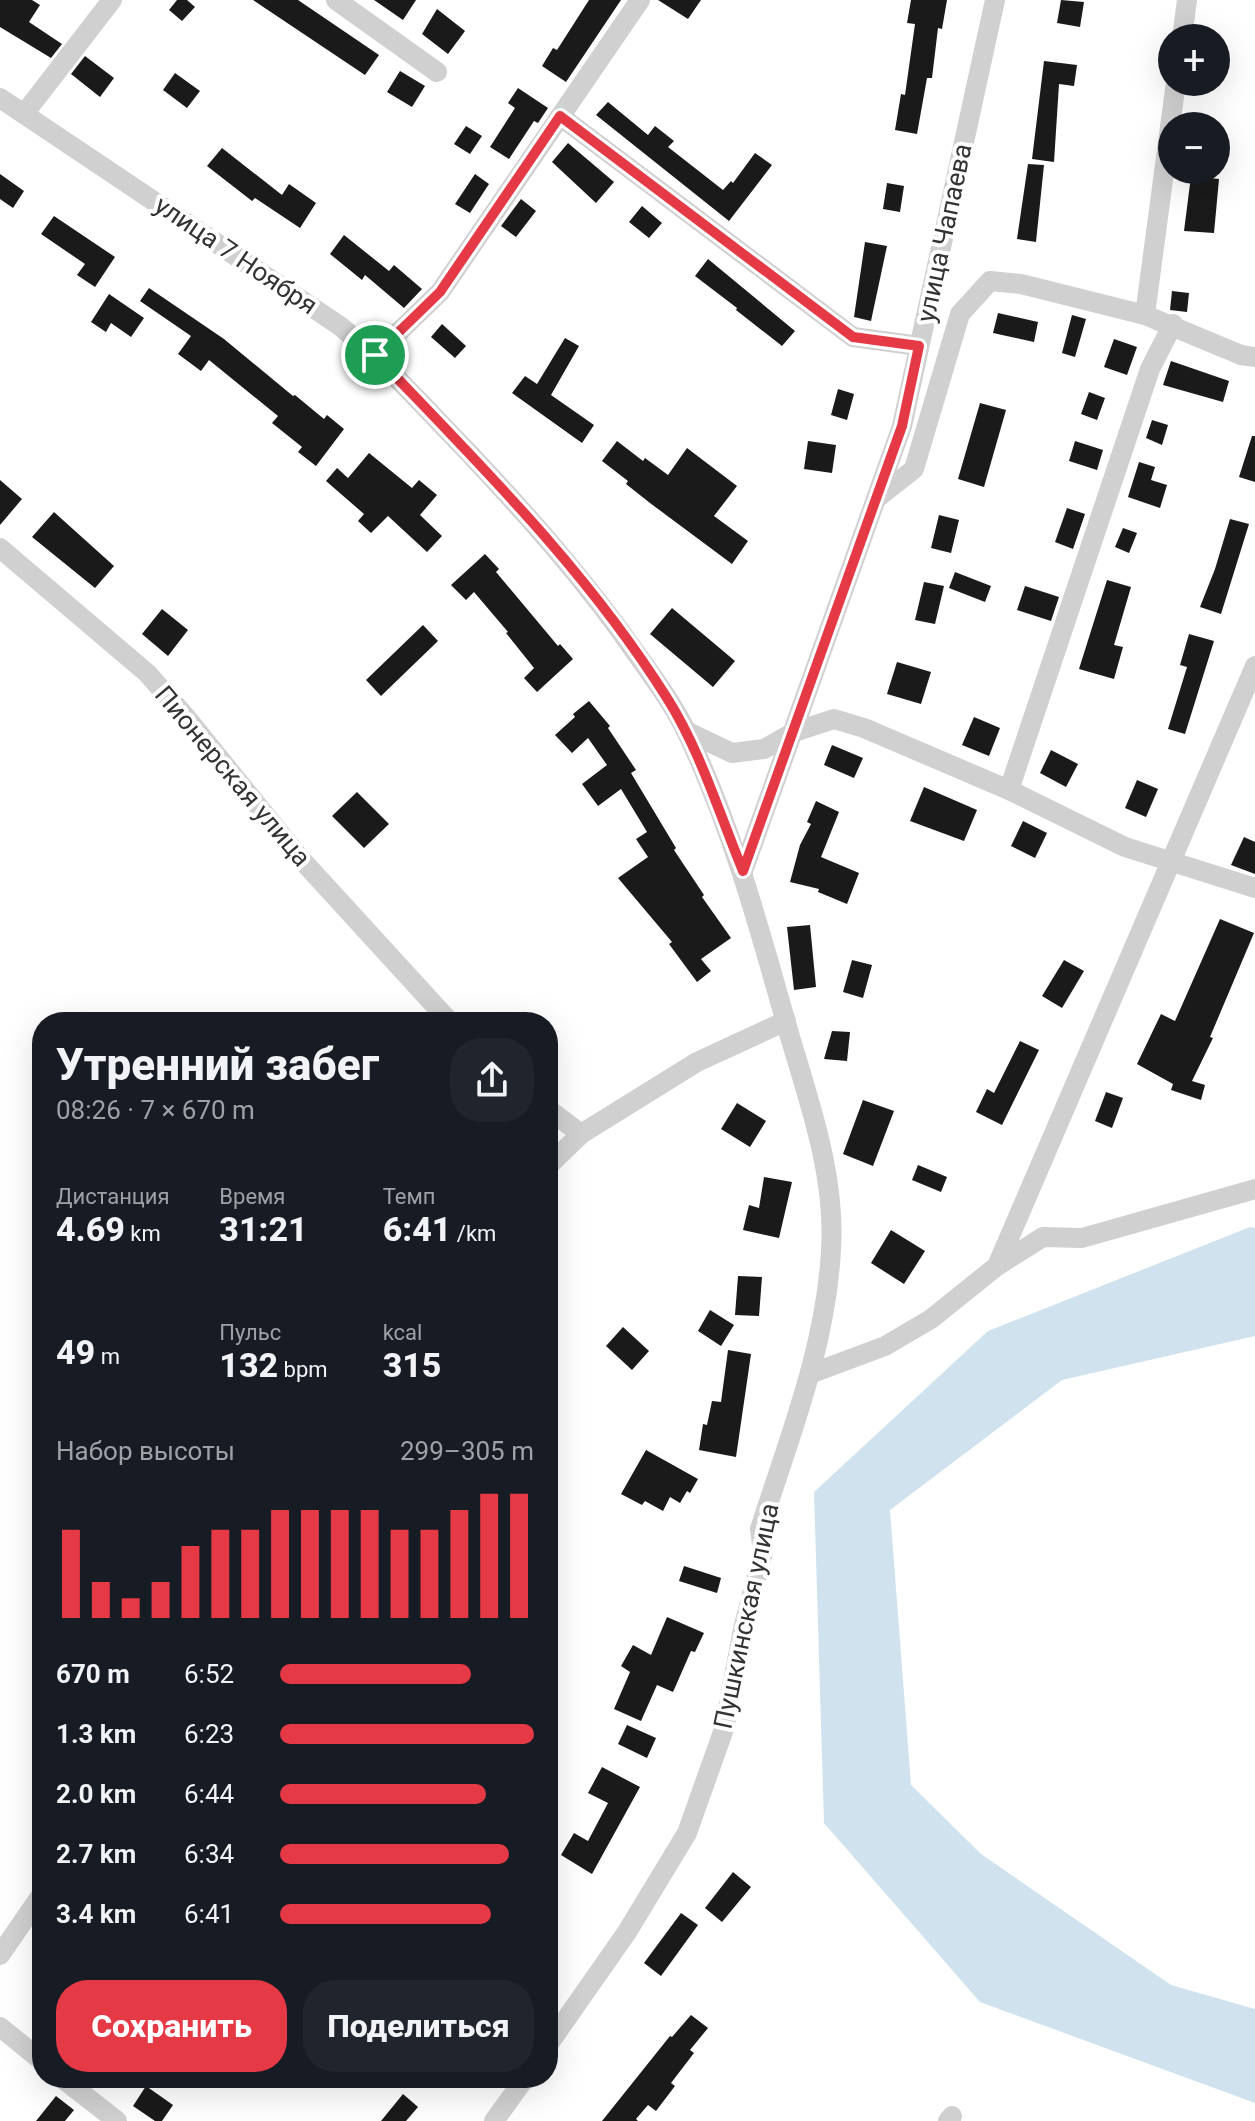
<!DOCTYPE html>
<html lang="ru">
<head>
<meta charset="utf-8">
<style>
  body { margin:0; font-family:Roboto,sans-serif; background:#20242c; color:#f1f3f6; height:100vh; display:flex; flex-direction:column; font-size:30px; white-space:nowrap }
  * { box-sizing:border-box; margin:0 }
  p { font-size:26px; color:#9ea1a6 }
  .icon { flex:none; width:44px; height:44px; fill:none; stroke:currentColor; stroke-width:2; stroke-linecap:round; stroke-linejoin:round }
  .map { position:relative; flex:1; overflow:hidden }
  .details { position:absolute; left:32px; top:1012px; width:526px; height:1076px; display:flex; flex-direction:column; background:#171b24; border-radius:32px; box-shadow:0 8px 32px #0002 }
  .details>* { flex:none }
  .buttons { position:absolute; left:1158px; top:24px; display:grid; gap:16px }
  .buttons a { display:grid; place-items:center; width:72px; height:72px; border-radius:50%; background:#171b24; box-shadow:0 8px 32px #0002; font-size:40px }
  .pin { position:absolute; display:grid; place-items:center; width:68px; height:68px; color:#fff; margin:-34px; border:4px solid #fff; border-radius:50%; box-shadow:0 2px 8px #0007 }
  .round { display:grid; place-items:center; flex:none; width:84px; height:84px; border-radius:32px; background:#20242c }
  .overview { display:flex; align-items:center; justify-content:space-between; height:136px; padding:0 24px }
  h1 { font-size:44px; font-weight:800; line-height:60px }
  .metrics { display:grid; grid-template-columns:repeat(3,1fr); gap:12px; height:136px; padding:8px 24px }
  .metrics div { display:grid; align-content:center }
  .metrics b { font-size:34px; font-weight:800 }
  .metrics small { font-size:22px; font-weight:400 }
  .metrics p { font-size:22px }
  .chart { height:224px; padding:16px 24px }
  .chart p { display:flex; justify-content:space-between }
  .chart svg { width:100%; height:144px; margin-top:8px; stroke:#e63946; stroke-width:6 }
  .cta { display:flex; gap:16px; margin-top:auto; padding:16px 24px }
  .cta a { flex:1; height:92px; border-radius:32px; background:#e63946; color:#fff; font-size:32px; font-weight:800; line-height:92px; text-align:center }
  .cta a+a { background:#20242c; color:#f1f3f6 }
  ul { padding:0 24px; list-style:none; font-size:26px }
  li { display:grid; grid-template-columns:128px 96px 1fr; align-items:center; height:60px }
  li i { height:20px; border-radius:10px; background:#e63946 }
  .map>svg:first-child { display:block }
  .water { fill:#cfe2ee }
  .building { fill:#1a1a1a }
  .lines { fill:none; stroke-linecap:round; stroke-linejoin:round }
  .street { stroke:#d0d0d0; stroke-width:20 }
  .route-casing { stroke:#fff; stroke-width:16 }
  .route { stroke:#e63946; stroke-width:10 }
  .labels { text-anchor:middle; stroke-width:8; stroke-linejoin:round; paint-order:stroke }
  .street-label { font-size:26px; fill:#333; stroke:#fff }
</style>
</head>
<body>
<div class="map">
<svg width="1255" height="2121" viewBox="0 0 1255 2121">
  <rect width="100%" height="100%" fill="#fff"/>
  <!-- water -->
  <path class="water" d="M1250,1227l5,1v108l-193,44 -172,130 21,275 70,69 190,131 84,24v94l-275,-101 -156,-179 -10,-331 174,-161z"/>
  <!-- building -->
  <g class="building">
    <path d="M0,0h32l8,5 -11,17 33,22 -11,14 -51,-31z"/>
    <path d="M177,0h10l8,7 -13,14 -13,-11z"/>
    <path d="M253,0h45l81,55 -14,20z"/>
    <path d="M374,0h42l-13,20z"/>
    <path d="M589,0h32l-55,82 -24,-16 11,-18 4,2z"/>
    <path d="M658,0h43l-13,19z"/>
    <path d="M911,0h36l-5,29 -4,-1 -6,50h-5l-10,56 -22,-4 6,-36 4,1 10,-71 -8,-1z"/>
    <path d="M1061,0l23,2 -4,25 -23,-4z"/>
    <path d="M437,9l28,22 -17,23 -26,-20z"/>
    <path d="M85,56l29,22 -14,19 -29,-23z"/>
    <path d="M1044,61l33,4 -3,21 -15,-2 -5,78 -22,-3z"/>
    <path d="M400,71l25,15 -13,21 -25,-15z"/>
    <path d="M175,73l25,18 -13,17 -24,-18z"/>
    <path d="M518,88l30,20 -10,15 -4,-2 -25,38 -19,-12 25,-39 -7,-5z"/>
    <path d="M608,102l40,33 7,-9 19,15 -6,6 55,43 8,-9 2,2 22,-30 17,12 -43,56 -133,-106z"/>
    <path d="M466,126l16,10 -12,18 -16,-10z"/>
    <path d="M568,143l46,39 -18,21 -44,-41z"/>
    <path d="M222,148l60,47 7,-11 27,19 -16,25 -45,-30 -3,3 -45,-35z"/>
    <path d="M1028,164l16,1 -8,77 -19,-3z"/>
    <path d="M0,174l24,17 -11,17 -13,-9z"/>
    <path d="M475,174l14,10 -19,29 -15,-9z"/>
    <path d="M1191,176l28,3 -5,54 -30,-2z"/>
    <path d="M887,183l17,3 -4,26 -17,-3z"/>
    <path d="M521,199l15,12 -20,26 -15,-11z"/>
    <path d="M642,206l20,17 -13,15 -20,-16z"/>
    <path d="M54,216l61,41 -20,30 -18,-12 8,-11 -44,-30z"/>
    <path d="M344,235l45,36 5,-6 28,24 -18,19 -39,-33 -3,5 -32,-26z"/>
    <path d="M865,242l22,4 -16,75 -17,-4z"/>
    <path d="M708,259l87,72 -13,15 -46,-36 1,-2 -42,-32z"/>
    <path d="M149,288l75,51 69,57 2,-1 29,24 3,-4 17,14 -28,37 -18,-14 4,-5 -30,-24 6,-7 -69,-56 -8,11 -23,-17 13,-18 -51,-35z"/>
    <path d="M1172,291l17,2 -2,19 -17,-2z"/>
    <path d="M109,294l35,24 -13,19 -20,-14 -5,9 -15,-10z"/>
    <path d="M998,313l40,9 -4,20 -41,-9z"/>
    <path d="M1072,315l14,4 -11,38 -13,-4z"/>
    <path d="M442,324l24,22 -11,12 -24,-21z"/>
    <path d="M565,338l14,8 -28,49 43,30 -12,18 -70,-50 13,-17 12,8z"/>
    <path d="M1114,339l23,8 -10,28 -23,-8z"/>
    <path d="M1171,361l58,20 -6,21 -60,-17z"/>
    <path d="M838,389l16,5 -7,26 -16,-5z"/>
    <path d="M1089,392l16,6 -8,22 -16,-6z"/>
    <path d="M980,403l26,7 -22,77 -26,-8z"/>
    <path d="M1152,420l16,5 -6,20 -16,-7z"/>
    <path d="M1252,436h3v46l-16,-5z"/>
    <path d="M617,441l26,20 2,-3 23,17 19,-27 50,38 -23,30 34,25 -16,23 -82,-61 -24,-19 2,-3 -26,-20z"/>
    <path d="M808,441l28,4 -4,28 -28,-4z"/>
    <path d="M1075,441l28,9 -6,20 -28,-9z"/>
    <path d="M369,453l43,35 7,-8 18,15 -17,20 22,21 -15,16 -39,-36 -17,17 -13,-12 6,-7 -38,-33 11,-13 11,10z"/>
    <path d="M1139,462l16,5 -4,13 16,5 -7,23 -32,-11z"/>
    <path d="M0,480l22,19 -22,26z"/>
    <path d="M1067,508l18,6 -12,35 -18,-7z"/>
    <path d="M54,512l60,54 -19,22 -63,-51z"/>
    <path d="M939,515l20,5 -8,33 -20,-5z"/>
    <path d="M1230,519l19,5 -28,90 -21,-7 15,-38z"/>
    <path d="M1123,528l14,5 -8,20 -14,-6z"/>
    <path d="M485,554l14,15 -3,3 62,74 2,-2 13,15 -36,33 -13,-14 10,-10 -28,-35 2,-1 -34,-40 -8,8 -15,-15z"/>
    <path d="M955,572l36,14 -6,16 -36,-14z"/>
    <path d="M1107,580l24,7 -17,58 9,2 -9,32 -35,-10z"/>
    <path d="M924,582l20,4 -9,38 -20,-4z"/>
    <path d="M1025,586l34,11 -8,24 -34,-11z"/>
    <path d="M672,608l63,53 -22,26 -63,-53z"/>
    <path d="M162,609l26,21 -20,26 -26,-22z"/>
    <path d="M423,625l15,16 -57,55 -15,-16z"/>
    <path d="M1189,634l25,7 -29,93 -17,-5 19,-62 -7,-2z"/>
    <path d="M897,662l34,10 -10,32 -34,-10z"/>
    <path d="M589,701l21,25 -2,2 28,42 -5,3 45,75 -2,2 30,45 -2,2 29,41 -30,21 10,12 -14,11 -28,-38 3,-2 -54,-64 30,-21 -12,-18 11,-7 -26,-43 -23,17 -16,-22 25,-19 -19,-27 -16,15 -17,-18 20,-18 -2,-3z"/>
    <path d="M974,717l26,11 -11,28 -27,-11z"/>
    <path d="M832,745l31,13 -9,20 -30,-13z"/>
    <path d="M1051,750l27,14 -12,23 -26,-14z"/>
    <path d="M1137,780l21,9 -12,28 -21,-9z"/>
    <path d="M924,787l53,23 -13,31 -54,-20z"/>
    <path d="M357,792l32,32 -25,24 -32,-32z"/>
    <path d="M816,801l23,11 -18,45 38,16 -12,31 -29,-12 1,-3 -29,-7 10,-37 11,-21 -4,-2z"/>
    <path d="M1023,821l24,12 -12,25 -24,-12z"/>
    <path d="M1244,837l11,5v32l-24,-9z"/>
    <path d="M1220,919l34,14 -44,104 3,1 -21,43 13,4 -4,15 -30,-10 2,-6 -36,-20 24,-50 14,7z"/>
    <path d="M810,925l6,62 -22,3 -7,-63z"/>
    <path d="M852,960l20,5 -9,33 -20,-6z"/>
    <path d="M1064,960l20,11 -22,37 -20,-12z"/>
    <path d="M832,1031l18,1 -3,29 -23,-2z"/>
    <path d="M1020,1041l19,9 -37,75 -26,-13 11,-23 7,4z"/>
    <path d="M1106,1092l17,6 -11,30 -17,-7z"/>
    <path d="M863,1100l31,11 -21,55 -30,-12z"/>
    <path d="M737,1103l29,18 -16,26 -29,-18z"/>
    <path d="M918,1165l29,12 -6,15 -29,-12z"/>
    <path d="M764,1177l28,5 -13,56 -36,-8 6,-25 10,3z"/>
    <path d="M891,1230l34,21 -21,33 -33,-21z"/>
    <path d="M738,1276l24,1 -3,39 -24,-1z"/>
    <path d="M710,1310l24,15 -13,21 -23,-15z"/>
    <path d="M623,1327l26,24 -17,19 -26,-24z"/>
    <path d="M728,1350l23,4 -15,103 -37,-7 4,-26 4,1 5,-24 9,1z"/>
    <path d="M646,1450l52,29 -8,14 -3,-2 -7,12 -10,-6 -7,14 -18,-10 -3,4 -21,-11z"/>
    <path d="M684,1566l37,12 -4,15 -38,-12z"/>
    <path d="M667,1617l37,16 -9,19 -4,-1 -18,41 -16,-7 -16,36 -27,-12 16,-37 -9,-6 12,-21 18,10z"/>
    <path d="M627,1725l29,13 -9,20 -29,-14z"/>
    <path d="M602,1767l38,20 -48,87 -31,-19 13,-22 14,8 20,-38 -20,-10z"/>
    <path d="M733,1872l18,15 -29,35 -17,-14z"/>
    <path d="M681,1913l17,12 -37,51 -17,-13z"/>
    <path d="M691,2015l17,13 -18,22 4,3 -23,30 4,3 -19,25 -8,-6 -12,14 2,2h-36l68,-85 2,1z"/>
    <path d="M146,2086l27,19 -11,16h-7l-22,-15z"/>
    <path d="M403,2094l15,13 -12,14h-25z"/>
    <path d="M56,2096l18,14 -9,11h-29z"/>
  </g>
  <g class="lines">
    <!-- street -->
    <g class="street">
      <path d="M336,0l101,72"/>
      <path d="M1182,38l5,-38"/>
      <path d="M0,98l340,228c46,38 85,82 127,125 62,66 119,130 171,205 17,24 35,48 48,75 45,94 72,192 100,292 21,74 50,149 45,227 -5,97 -42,188 -71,279l3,23 -20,77 -19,100 -37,104 -60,99 -79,113"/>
      <path d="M24,114l88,-114"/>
      <path d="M560,116l293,221 66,9"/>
      <path d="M1145,315l31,-233"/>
      <path d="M375,355l65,-63 200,-292"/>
      <path d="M876,499l38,-30 46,-155 30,-33 31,3 124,31 96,40 14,2"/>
      <path d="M0,548l147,125 39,44 114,141 150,164"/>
      <path d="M686,731l46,22 32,-4 30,-17 40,-13 30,9 145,62 116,57 130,41"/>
      <path d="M1009,790l141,-421 23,-45"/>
      <path d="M743,871l159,-445 93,-426"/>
      <path d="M548,1109l33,25"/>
      <path d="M548,1166l33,-32 116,-72 89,-41"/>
      <path d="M997,1266l258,-600"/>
      <path d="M810,1374l75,-28 46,-27 66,-53 46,-29 39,1 173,-49"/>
      <path d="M0,1955l42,-61"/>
      <path d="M0,2027l42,34"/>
      <path d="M62,2078l55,43"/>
      <path d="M494,2121l31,-43"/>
      <path d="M948,2121l4,-5"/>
    </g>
  </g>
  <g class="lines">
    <!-- route casing -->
    <g class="route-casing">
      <path id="route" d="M560,116l293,221 66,9 -17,80 -159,445c-24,-58 -43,-121 -76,-173 -81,-129 -188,-234 -292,-343l65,-63z"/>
    </g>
    <!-- route -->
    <use href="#route" class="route"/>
  </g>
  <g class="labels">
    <!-- street labels -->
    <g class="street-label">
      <text transform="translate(944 233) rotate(-78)" y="9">улица Чапаева</text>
      <text transform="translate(236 255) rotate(34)" y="9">улица 7 Ноября</text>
      <text transform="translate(233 776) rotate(50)" y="9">Пионерская улица</text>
      <text transform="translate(746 1616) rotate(-78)" y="9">Пушкинская улица</text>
    </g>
  </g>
</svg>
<div class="buttons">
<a>+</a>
<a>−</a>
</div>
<div class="pin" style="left:375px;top:355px;background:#1e9e55"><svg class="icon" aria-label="arrive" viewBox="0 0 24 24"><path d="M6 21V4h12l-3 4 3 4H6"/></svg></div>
<section class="details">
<div class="overview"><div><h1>Утренний забег</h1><p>08:26 · 7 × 670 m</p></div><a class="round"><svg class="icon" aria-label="share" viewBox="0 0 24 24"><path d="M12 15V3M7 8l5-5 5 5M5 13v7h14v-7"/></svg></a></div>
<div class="metrics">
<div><p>Дистанция</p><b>4.69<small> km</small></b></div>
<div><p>Время</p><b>31:21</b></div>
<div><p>Темп</p><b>6:41<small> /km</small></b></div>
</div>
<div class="metrics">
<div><b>49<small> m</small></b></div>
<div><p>Пульс</p><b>132<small> bpm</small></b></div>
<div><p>kcal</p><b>315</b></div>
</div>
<div class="chart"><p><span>Набор высоты</span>299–305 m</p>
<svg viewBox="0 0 160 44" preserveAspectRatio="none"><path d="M5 44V17M15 44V33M25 44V38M35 44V33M45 44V22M55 44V17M65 44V17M75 44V11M85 44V11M95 44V11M105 44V11M115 44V17M125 44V17M135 44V11M145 44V6M155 44V6"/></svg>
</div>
<ul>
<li><b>670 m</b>6:52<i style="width:75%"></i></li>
<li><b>1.3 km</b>6:23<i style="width:100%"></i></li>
<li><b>2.0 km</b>6:44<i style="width:81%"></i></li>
<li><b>2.7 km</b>6:34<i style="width:90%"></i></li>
<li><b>3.4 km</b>6:41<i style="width:83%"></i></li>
</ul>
<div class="cta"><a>Сохранить</a><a>Поделиться</a></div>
</section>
</div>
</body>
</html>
